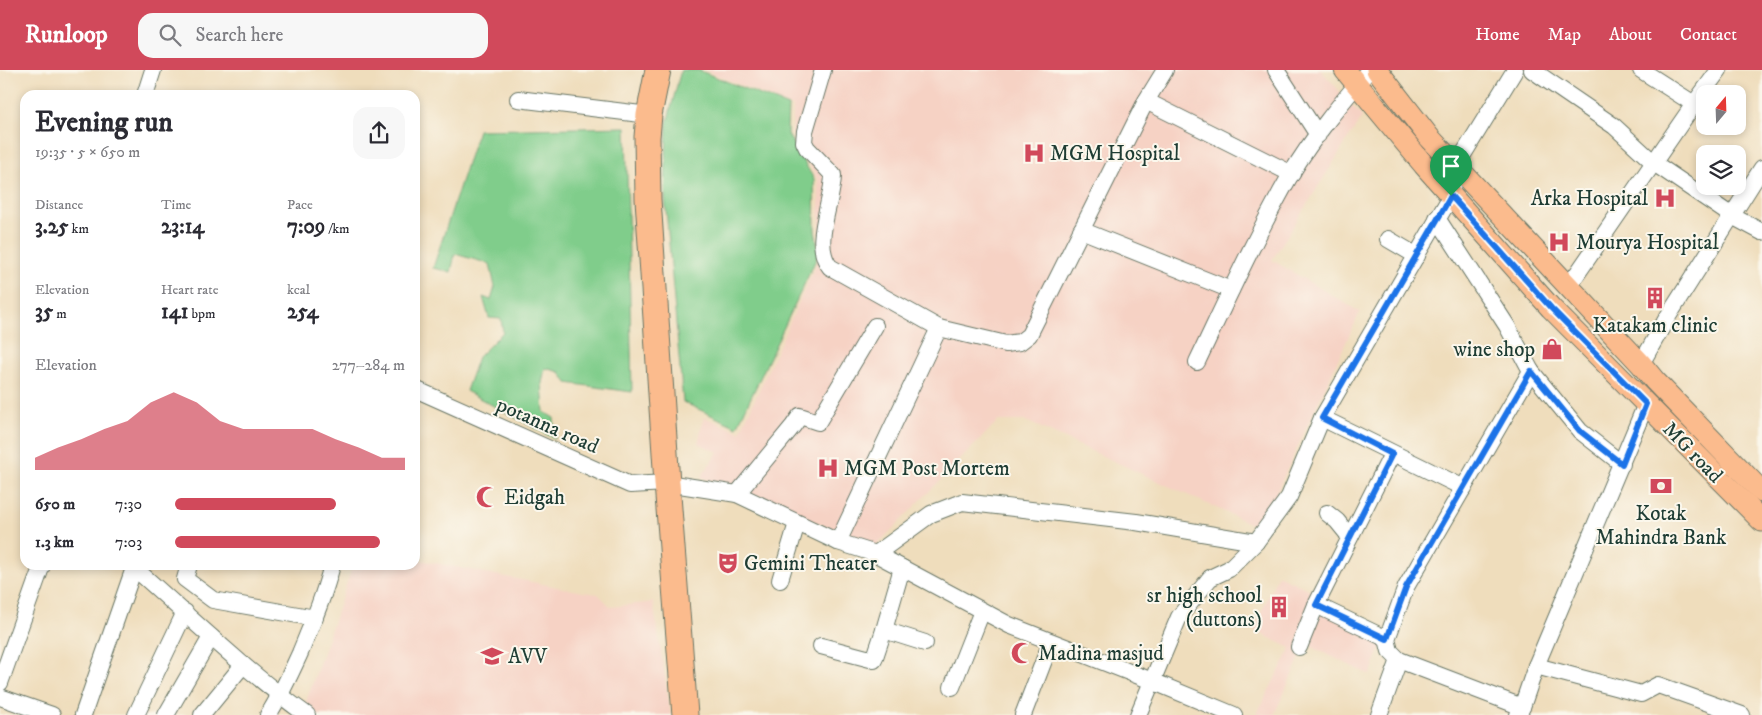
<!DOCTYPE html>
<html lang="en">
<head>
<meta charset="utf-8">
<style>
  body { margin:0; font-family:"IM FELL DW Pica",serif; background:#f7f7f7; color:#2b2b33; height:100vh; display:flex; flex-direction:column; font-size:19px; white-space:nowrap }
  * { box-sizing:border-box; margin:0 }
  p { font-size:16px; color:#7c7c81 }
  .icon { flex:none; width:28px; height:28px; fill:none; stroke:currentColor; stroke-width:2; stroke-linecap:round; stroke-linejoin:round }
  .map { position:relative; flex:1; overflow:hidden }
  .sheet { position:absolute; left:20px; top:20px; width:400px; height:480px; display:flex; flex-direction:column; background:#fff; border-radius:15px; box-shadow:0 2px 8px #0003 }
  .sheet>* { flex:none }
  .needle { width:32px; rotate:19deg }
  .buttons { position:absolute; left:1696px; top:15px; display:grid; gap:10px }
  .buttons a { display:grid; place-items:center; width:50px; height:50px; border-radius:10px; background:#fff; box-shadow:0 2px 8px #0003; font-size:25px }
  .pin { position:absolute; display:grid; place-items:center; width:42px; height:42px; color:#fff; margin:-51px -21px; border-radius:50% 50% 50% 0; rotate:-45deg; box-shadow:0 0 5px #0007 }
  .pin .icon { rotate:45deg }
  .round { display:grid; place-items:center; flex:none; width:52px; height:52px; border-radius:15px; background:#f7f7f7 }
  .head { display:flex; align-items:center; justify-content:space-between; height:85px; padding:0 15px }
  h1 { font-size:28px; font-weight:800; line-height:38px }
  .stats { display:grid; grid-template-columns:repeat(3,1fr); gap:8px; height:85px; padding:5px 15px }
  .stats div { display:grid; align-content:center }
  .stats b { font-size:21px; font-weight:800 }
  .stats small { font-size:14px; font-weight:400 }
  .stats p { font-size:14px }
  .chart { height:140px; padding:10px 15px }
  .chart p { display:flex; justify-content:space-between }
  .chart svg { width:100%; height:90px; margin-top:5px; fill:#d1495b; opacity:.7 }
  ul { padding:0 15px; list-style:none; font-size:16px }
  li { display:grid; grid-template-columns:80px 60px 1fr; align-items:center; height:38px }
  li i { height:12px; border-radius:6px; background:#d1495b }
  header { display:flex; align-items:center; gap:30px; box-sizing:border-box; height:70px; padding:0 25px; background:#d1495b; color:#fff }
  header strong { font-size:24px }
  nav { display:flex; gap:28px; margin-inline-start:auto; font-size:18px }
  .search { width:350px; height:45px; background:#f7f7f7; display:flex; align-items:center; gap:12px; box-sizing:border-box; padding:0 18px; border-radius:15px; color:#7c7c81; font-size:19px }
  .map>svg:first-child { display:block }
  .built { fill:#f6d2c4 }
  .green { fill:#80cd8b; stroke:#508560 }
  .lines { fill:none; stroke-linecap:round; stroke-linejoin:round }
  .minor-casing { stroke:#687564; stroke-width:18 }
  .major-casing { stroke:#687564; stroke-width:23 }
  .highway-casing { stroke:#687564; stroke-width:27 }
  .minor { stroke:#fff; stroke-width:16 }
  .major { stroke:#fbbb8d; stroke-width:21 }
  .highway { stroke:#fbbb8d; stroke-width:25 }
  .route-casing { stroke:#fff; stroke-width:10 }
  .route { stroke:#1a73e8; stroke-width:6 }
  .labels { text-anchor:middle; stroke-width:4; stroke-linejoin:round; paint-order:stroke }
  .poi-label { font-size:21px; fill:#1f3d34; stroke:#fbf7ec; text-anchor:start }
  .street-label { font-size:21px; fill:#1f3d34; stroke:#fbf7ec }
</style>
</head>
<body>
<header>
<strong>Runloop</strong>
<div class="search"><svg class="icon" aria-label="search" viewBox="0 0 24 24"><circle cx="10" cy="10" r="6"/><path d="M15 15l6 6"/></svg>Search here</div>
<nav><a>Home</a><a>Map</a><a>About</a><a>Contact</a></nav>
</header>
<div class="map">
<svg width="1762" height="645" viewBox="0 0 1762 645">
  <rect width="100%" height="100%" fill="#fbf7ec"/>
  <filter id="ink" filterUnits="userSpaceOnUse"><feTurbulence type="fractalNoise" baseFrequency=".02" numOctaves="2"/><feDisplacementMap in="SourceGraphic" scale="10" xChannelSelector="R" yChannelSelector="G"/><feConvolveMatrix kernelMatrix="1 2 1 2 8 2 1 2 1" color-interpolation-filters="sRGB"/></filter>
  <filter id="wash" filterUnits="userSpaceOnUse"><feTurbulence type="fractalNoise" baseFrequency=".0096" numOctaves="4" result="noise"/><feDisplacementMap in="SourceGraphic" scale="20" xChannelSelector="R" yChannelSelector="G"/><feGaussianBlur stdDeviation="1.12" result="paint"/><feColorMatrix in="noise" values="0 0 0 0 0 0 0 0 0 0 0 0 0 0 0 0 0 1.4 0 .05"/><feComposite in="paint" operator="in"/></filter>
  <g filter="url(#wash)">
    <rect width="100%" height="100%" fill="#efddbc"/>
    <!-- built -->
    <g class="built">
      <path d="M704,0h617l41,47 -90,143 88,52 -100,216 -234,-107h-28l-122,125 -175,-69 17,-25 -20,-9 6,-26 36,15 81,-179 -3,-72 -26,-47 1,-27z"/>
      <path d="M415,489l168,33 15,2 13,13 42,-5 18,113h-353l-13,-10 48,-140h62z"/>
      <path d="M1278,505l36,17 69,50 -13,33 -64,-31 -32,71h-18l35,-67 -38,-18z"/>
    </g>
    <!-- green -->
    <g class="green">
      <path d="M681,0h17l90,36 -1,27 27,46 1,52 4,22 -82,174 -54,-25 -18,-204 2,-75z"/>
      <path d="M626,57l6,265 -65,-9 -7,-11 -15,-4 -3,15 2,29 10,6 1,21 -89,-48 12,-34 25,-25 -2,-13 -12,-1 -6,-21 8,3 4,-13 -5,-23 -35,-10 -4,18 -18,-4 45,-138z"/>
    </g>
  </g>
  <g filter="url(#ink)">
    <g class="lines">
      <!-- minor casing -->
      <g class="minor-casing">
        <g id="minor">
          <path d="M823,0l-18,61 -1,11 3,6 26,27c0,27 -22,69 -3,92l109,61 67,16 14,-2 9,-7 117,-234 19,-31"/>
          <path d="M1276,0l42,65"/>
          <path d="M1532,0l82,56 40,37 78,53 30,16"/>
          <path d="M1641,0l53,34"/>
          <path d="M145,25l8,-25"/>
          <path d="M518,29l131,16"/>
          <path d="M1146,31l146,73"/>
          <path d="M1437,148l70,108 24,45 49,60 42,33"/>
          <path d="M1081,160l150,60"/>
          <path d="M1388,169l29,17"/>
          <path d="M1568,217l126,-183 25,-34"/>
          <path d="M1197,292c30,-63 59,-127 94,-188 22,-37 50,-71 78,-104"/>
          <path d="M1641,294l26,-46 95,-150"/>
          <path d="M415,319l215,96 37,-2 70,11 101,48 38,12 133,71 143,56 82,34"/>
          <path d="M1322,348l142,70"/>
          <path d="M737,424l56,-68 7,-10 18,6 57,-96"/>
          <path d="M1327,443l10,8 13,16"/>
          <path d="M838,472l101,-214"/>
          <path d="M876,484l55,-40 31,-12 174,20 120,20"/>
          <path d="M131,495c58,51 113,105 176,150"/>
          <path d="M189,495l-4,14 28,21 102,18"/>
          <path d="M902,498l-18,62 41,13"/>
          <path d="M780,510l17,-57"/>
          <path d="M1316,535l71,34"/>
          <path d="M821,576l53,14 10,-30"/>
          <path d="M1299,577l17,-42 76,-151"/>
          <path d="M1536,596l105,28 17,-9 84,30"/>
          <path d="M0,613l42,-118"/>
          <path d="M952,617l30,-76"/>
          <path d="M0,627l52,18"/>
          <path d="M1522,637l-123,-47 -9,-9 -3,-12 19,-52 125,-216"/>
          <path d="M83,645l51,-147"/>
          <path d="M136,645l49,-103"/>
          <path d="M166,645l45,-78"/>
          <path d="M202,645l41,-50"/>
          <path d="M268,645c13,-20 22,-40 32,-62 12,-29 24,-57 32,-88"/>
          <path d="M1023,645l28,-73"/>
          <path d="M1138,645l41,-98 31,-39 19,-9 27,-27 33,-45 33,-79 129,-222 5,-30 59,-96"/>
          <path d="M1379,645l20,-55"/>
          <path d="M1518,645l4,-8 14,-41 110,-262"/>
        </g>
      </g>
      <!-- major casing -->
      <g class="major-casing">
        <g id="major">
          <path d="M1345,0l79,95 127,143 211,213"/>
          <path d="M1377,0l52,67 212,227 14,17 107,111"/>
        </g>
      </g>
      <!-- highway casing -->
      <g class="highway-casing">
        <path id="highway" d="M658,0l-9,45 -2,22 1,62 19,284 18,232"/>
      </g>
      <!-- minor -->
      <use href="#minor" class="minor"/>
      <!-- major -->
      <use href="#major" class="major"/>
      <!-- highway -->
      <use href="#highway" class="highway"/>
    </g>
  </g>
  <g class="lines" filter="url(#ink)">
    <!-- route casing -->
    <g class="route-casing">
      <path id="route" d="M1451,126l100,112 95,96 -24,60 -42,-33 -49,-60 -125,216 -19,52 -71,-34 76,-151 -70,-36z"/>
    </g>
    <!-- route -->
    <use href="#route" class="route"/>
  </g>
  <!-- icons -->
  <defs>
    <g id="hospital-bare" transform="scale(1.725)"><path d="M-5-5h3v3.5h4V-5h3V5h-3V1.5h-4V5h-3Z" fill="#d1495b" stroke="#fbf7ec" stroke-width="2.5" paint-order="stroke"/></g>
    <g id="building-bare" transform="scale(1.725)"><path d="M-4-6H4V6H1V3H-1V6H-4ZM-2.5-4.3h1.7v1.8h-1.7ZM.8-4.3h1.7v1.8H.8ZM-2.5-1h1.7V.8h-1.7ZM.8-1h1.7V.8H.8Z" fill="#d1495b" stroke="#fbf7ec" stroke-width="2.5" paint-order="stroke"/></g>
    <g id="shop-bare" transform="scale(1.725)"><path d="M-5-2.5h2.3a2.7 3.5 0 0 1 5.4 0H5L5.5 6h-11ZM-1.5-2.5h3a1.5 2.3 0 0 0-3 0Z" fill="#d1495b" stroke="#fbf7ec" stroke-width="2.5" paint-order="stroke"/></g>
    <g id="bank-bare" transform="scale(1.725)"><path d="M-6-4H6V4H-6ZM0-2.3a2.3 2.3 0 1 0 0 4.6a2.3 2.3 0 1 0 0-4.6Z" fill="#d1495b" stroke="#fbf7ec" stroke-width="2.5" paint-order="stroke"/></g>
    <g id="mosque-bare" transform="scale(1.725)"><path d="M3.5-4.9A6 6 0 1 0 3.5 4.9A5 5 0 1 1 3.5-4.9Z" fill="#d1495b" stroke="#fbf7ec" stroke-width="2.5" paint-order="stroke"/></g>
    <g id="theatre-bare" transform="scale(1.725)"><path d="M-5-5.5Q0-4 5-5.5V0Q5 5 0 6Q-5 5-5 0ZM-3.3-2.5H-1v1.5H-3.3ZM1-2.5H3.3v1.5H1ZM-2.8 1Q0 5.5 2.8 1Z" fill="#d1495b" stroke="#fbf7ec" stroke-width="2.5" paint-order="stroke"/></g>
    <g id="university-bare" transform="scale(1.725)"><path d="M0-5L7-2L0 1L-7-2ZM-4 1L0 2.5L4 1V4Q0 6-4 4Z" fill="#d1495b" stroke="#fbf7ec" stroke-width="2.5" paint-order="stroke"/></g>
  </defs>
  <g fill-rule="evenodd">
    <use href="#hospital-bare" x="1034" y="83"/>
    <use href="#hospital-bare" x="1665" y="128"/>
    <use href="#hospital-bare" x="1559" y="172"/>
    <use href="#building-bare" x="1655" y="228"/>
    <use href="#shop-bare" x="1552" y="279"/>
    <use href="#hospital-bare" x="828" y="398"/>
    <use href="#bank-bare" x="1661" y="416"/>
    <use href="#mosque-bare" x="487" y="427"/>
    <use href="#theatre-bare" x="728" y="493"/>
    <use href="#building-bare" x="1279" y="537"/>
    <use href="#mosque-bare" x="1022" y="583"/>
    <use href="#university-bare" x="492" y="586"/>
  </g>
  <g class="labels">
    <!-- poi labels -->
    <g class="poi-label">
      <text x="1050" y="90">MGM Hospital</text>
      <text x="1648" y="135" text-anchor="end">Arka Hospital</text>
      <text x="1576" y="179">Mourya Hospital</text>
      <text x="1655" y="262" text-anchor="middle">Katakam clinic</text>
      <text x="1535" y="286" text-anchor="end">wine shop</text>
      <text x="844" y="405">MGM Post Mortem</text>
      <text x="504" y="434">Eidgah</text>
      <text x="1661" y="450" text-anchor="middle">Kotak<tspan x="1661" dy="24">Mahindra Bank</tspan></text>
      <text x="744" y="500">Gemini Theater</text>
      <text x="1262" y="532" text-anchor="end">sr high school<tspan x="1262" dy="24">(duttons)</tspan></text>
      <text x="1038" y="590">Madina masjud</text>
      <text x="508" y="593">AVV</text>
    </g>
    <!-- street labels -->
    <g class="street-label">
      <text transform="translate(548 355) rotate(24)" y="7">potanna road</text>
      <text transform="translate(1693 382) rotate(46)" y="7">MG road</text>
    </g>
  </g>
</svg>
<div class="buttons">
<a><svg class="needle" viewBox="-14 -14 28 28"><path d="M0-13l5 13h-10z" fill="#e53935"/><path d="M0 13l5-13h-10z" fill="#7c7c81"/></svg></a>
<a><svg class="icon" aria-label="layers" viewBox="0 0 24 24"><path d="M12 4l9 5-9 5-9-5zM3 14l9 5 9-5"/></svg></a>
</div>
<div class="pin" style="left:1451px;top:126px;background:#1e9e55"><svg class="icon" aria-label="arrive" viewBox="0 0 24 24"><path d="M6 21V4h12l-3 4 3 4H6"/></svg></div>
<section class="sheet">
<div class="head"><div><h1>Evening run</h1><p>19:35 · 5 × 650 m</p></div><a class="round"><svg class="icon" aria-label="share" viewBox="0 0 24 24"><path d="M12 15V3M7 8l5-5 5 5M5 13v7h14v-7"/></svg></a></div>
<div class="stats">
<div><p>Distance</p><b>3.25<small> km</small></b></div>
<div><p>Time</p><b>23:14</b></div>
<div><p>Pace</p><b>7:09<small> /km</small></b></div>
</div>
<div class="stats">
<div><p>Elevation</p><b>35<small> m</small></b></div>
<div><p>Heart rate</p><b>141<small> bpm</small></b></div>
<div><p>kcal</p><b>254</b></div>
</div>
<div class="chart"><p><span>Elevation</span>277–284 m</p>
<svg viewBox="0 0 160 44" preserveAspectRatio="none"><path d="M0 44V38L10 33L20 29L30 24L40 20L50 11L60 6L70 11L80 20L90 24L100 24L110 24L120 24L130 29L140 33L150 38L160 38V44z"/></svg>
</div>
<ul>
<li><b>650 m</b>7:30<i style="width:70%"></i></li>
<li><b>1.3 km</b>7:03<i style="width:89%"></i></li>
</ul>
</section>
</div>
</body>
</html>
